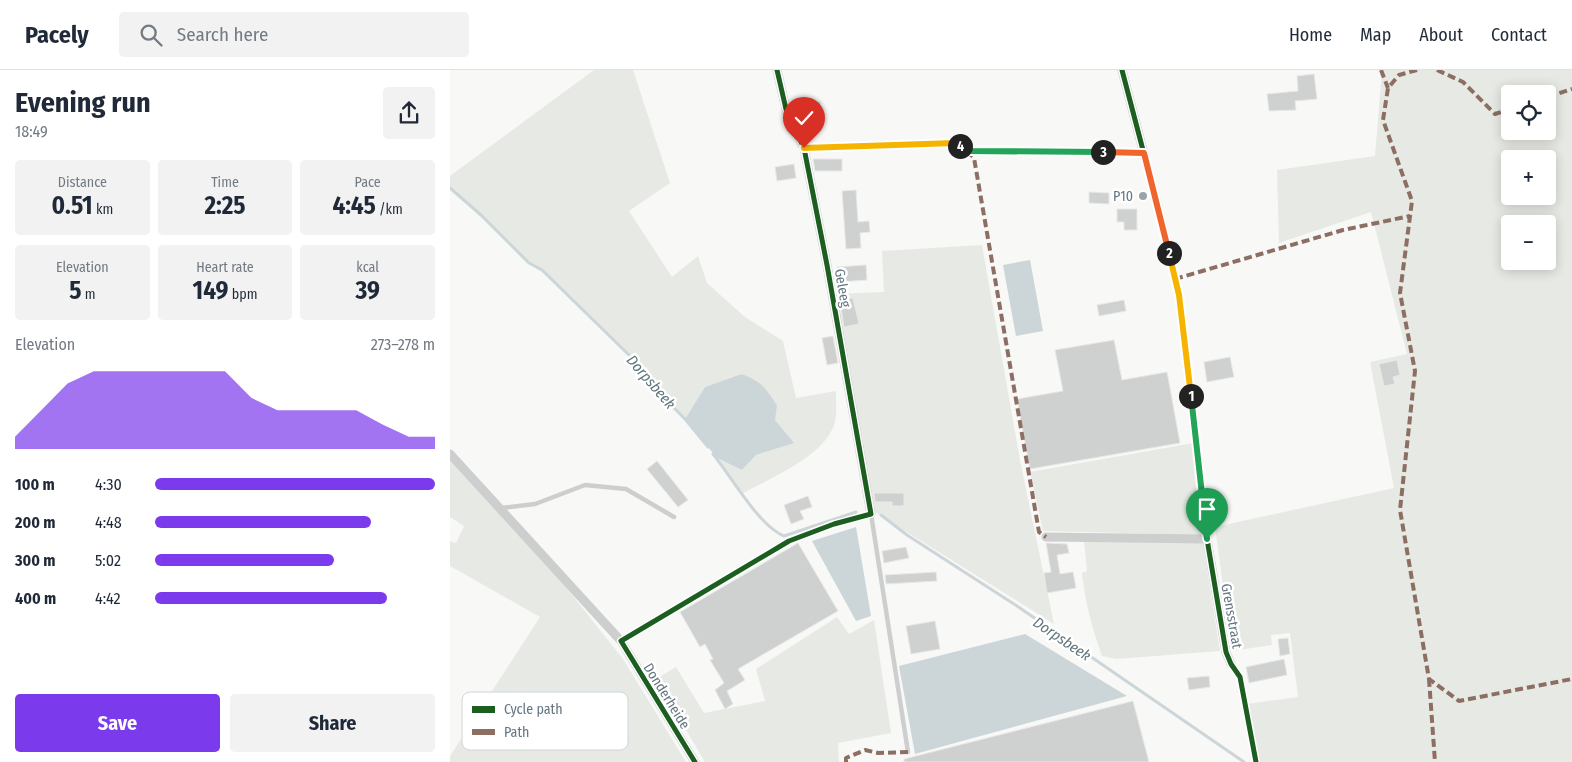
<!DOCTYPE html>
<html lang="en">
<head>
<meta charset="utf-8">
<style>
  body { margin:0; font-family:"Fira Sans Condensed",sans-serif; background:#f2f2f3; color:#1f2937; height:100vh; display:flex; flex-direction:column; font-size:19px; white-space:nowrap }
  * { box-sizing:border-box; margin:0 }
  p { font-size:16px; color:#747a83 }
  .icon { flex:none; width:28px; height:28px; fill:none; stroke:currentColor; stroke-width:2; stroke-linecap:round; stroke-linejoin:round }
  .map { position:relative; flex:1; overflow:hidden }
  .details { display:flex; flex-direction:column; background:#fff; width:450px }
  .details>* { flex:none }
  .buttons { position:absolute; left:1051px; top:15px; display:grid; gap:10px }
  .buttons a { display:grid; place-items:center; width:55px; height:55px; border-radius:5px; background:#fff; box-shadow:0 2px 12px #0003; font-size:25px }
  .pin { position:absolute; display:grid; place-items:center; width:42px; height:42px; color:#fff; margin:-51px -21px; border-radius:50% 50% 50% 0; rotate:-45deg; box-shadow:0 0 5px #0007 }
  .pin .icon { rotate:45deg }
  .km { position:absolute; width:25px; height:25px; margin:-12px; border-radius:50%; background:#222; color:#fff; font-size:14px; line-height:25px; text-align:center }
  .round { display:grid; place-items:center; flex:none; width:52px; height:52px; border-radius:5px; background:#f2f2f3 }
  .overview { display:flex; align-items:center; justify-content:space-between; height:85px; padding:0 15px }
  h1 { font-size:28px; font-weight:700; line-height:38px }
  .stats { display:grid; grid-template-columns:repeat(3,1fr); gap:8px; height:85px; padding:5px 15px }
  .stats div { display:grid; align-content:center; border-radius:5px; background:#f2f2f3; text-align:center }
  .stats b { font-size:25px; font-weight:700 }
  .stats small { font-size:14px; font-weight:400 }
  .stats p { font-size:14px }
  .chart { height:140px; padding:10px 15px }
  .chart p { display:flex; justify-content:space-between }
  .chart svg { width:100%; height:90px; margin-top:5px; fill:#7c3aed; opacity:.7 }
  .primary-button { display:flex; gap:10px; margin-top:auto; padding:10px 15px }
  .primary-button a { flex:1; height:58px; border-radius:5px; background:#7c3aed; color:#fff; font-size:20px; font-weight:700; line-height:58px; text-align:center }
  .primary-button a+a { background:#f2f2f3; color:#1f2937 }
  ul { padding:0 15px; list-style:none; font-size:16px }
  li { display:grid; grid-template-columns:80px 60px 1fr; align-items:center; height:38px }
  li i { height:12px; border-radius:6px; background:#7c3aed }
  header { display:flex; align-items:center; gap:30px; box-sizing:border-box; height:70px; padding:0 25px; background:#fff; border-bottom:1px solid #e0e1e3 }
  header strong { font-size:24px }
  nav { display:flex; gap:28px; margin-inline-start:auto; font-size:18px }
  .search { width:350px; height:45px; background:#f2f2f3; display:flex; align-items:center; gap:12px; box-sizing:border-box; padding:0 18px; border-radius:5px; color:#747a83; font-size:19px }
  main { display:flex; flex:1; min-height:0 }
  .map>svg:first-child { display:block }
  .green { fill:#e7eae4; fill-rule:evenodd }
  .water { fill:#ccd5d8 }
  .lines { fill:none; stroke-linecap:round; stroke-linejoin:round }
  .stream { stroke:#ccd5d8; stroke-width:3 }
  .building { fill:#cfd1d1; stroke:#e8e8e6 }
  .service { stroke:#cdcece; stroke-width:4.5 }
  .minor { stroke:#cdcece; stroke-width:9 }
  .quiet { stroke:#8d6e63; stroke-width:4; stroke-dasharray:8 4; stroke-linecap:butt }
  .cycleway-casing { stroke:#fff; stroke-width:8 }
  .cycleway { stroke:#1b5e20; stroke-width:5 }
  .split-1-casing { stroke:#fff; stroke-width:10 }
  .split-2-casing { stroke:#fff; stroke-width:10 }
  .split-3-casing { stroke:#fff; stroke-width:10 }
  .split-4-casing { stroke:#fff; stroke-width:10 }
  .split-5-casing { stroke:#fff; stroke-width:10 }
  .split-1 { stroke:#22a559; stroke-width:6 }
  .split-2 { stroke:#f5b400; stroke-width:6 }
  .split-3 { stroke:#f0652b; stroke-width:6 }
  .split-4 { stroke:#22a559; stroke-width:6 }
  .split-5 { stroke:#f5b400; stroke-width:6 }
  .poi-dot { fill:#98a4aa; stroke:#fff; stroke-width:2 }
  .labels { text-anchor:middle; stroke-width:5; stroke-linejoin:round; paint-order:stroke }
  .poi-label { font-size:14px; fill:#647681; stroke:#fff; text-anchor:end }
  .street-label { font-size:14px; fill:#647681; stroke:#fff }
  .water-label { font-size:15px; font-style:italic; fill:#5f757c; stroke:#fff }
  .key { fill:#fff; stroke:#d0d6d9; stroke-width:1 }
  .key-label { font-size:14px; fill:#647681 }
</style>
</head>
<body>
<header>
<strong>Pacely</strong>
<div class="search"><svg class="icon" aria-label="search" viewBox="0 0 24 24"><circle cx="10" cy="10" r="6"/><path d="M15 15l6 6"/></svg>Search here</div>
<nav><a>Home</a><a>Map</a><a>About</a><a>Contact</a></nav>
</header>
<main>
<section class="details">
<div class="overview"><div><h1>Evening run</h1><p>18:49</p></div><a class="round"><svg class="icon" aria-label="share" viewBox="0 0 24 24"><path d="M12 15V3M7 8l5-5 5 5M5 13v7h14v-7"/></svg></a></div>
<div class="stats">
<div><p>Distance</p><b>0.51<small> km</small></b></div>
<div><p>Time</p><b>2:25</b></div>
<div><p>Pace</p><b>4:45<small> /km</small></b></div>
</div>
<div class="stats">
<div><p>Elevation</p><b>5<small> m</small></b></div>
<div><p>Heart rate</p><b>149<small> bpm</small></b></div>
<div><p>kcal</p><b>39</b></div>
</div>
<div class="chart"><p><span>Elevation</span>273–278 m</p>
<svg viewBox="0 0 160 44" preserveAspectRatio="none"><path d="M0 44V38L10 25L20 12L30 6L40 6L50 6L60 6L70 6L80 6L90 19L100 25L110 25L120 25L130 25L140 32L150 38L160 38V44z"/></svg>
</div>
<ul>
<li><b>100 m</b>4:30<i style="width:100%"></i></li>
<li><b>200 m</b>4:48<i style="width:77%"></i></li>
<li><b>300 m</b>5:02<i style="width:64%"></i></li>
<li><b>400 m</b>4:42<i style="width:83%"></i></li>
</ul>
<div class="primary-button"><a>Save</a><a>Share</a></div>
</section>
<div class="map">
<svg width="1122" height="692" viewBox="0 0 1122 692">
  <rect width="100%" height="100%" fill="#f8f8f7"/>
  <!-- green -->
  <g class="green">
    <path d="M144,0h39l37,113 -41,28 43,66 26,-21 9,27 38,34 38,24 13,57 40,-7c0,10 1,22 -1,31 -9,34 -65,56 -93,72l-25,-36 25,12 14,-15 11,-3 10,-45 -37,-33 -35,13 -20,32 -30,-30 -26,-34 -87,-85 -13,-7 -48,-48 -31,-27v-12z"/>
    <path d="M932,0h190v692h-313l-12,-58 51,-7 -8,-64 -19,2 1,10 -40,6 -17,-124 179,-39 -24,-126 37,-8 -36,-142 -92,31 -2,-73 98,-14zM1060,24h38v37h-38zM1060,89h38v37h-38zM1060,154h38v37h-38z"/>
    <path d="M532,175l38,215 34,164 -181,-113 -39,-217 50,-2 -2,-41z"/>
    <path d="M743,373l8,92 -158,-4 -13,-59z"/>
    <path d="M0,391l112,121 61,77 63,103h-236v-6l90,-139 -90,-51v-25l6,2 8,-17 -14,-9z"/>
    <path d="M634,471l119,2 17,108 -104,8 -14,-3c-10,-28 -17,-54 -20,-83l5,-2z"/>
    <path d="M387,547l12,17 25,-14 17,113 -53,10 1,19h-134l-49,-83 20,-12 28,46 61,-12 -9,-32z"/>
  </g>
  <!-- water -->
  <g class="water">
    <path d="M580,190l13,71 -27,5 -13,-71z"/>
    <path d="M291,304c19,6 26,15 36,32l-2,14 19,23 -38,12 -14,15 -25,-12 -32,-39 20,-32z"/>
    <path d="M406,457l15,89 -15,5 -44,-80z"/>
    <path d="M575,564l102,62 -212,58 -16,-88z"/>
  </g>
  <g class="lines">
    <!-- stream -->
    <g class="stream">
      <path d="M0,118l31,27 48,48 13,7 87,85 26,34 30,30 23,28"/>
      <path d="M263,384c18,22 45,71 71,82l72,-24"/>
      <path d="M431,445l26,20 110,71 227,156"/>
    </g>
  </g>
  <!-- building -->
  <g class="building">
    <path d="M864,4l3,25 -22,2 1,9 -27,1 -2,-17 31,-3 -1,-15z"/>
    <path d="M358,31l12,1v13l-20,-1v-10l7,1z"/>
    <path d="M363,89h29v12h-27z"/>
    <path d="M344,94l2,14 -19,3 -2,-14z"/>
    <path d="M406,120l2,32 11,-1 1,11 -10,1 1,15 -15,1 -4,-58z"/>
    <path d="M639,122l20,1v11l-20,-1z"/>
    <path d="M667,139h20v21h-13v-8h-7z"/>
    <path d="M416,195l1,15 -29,2 -1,-15z"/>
    <path d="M403,228l6,26 -15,3 -4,-26z"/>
    <path d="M674,230l2,11 -27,5 -2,-11z"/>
    <path d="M383,266l5,27 -11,2 -5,-27z"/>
    <path d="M664,270l8,40 45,-8 13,71 -150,26 -13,-70 46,-8 -8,-41z"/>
    <path d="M780,287l4,20 -27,5 -3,-20z"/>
    <path d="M947,290l3,15 -7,2 2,7 -11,2 -5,-22z"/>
    <path d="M207,391l31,39 -10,7 -31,-38z"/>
    <path d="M424,423h30v13h-12v-4h-17z"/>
    <path d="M358,426l4,11 -12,4 4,8 -13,5 -7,-19z"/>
    <path d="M348,473l40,68 -100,58 7,11 -18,11 6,13 -8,5 -10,-19 9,-7 -14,-23 3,-1 -8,-15 -5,3 -20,-35z"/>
    <path d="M596,473l21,1 2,9 -12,2 3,19 13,-2 3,16 -29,5 -3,-20 7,-1z"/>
    <path d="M456,477l3,11 -25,5 -2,-12z"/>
    <path d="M486,502l1,9 -51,3 -1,-9z"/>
    <path d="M485,551l5,28 -29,5 -5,-28z"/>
    <path d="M838,568l2,16 -10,2 -2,-17z"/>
    <path d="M834,589l3,16 -38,8 -3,-16z"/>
    <path d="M759,606l1,11 -21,3 -2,-12z"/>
    <path d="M683,631l16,61h-245v-3z"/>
  </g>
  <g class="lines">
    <!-- service -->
    <g class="service">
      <path d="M51,438l34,-4 50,-19 41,4 48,28"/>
      <path d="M421,444l37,238"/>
    </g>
    <!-- minor -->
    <g class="minor">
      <path d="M327,0l9,39 18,39 23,117 44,249"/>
      <path d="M672,0l38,145 19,80 29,250 18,107 5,12"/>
      <path d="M354,78l151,-5 12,8"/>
      <path d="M0,384l171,187 74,121"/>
      <path d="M596,467l161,2"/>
    </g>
    <!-- quiet -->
    <g class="quiet">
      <path d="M931,0l7,18"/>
      <path d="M967,0l-18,5 -11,13 -5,32 29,81 -12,92 15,78 -15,139 29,169 30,22 113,-22"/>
      <path d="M987,0l26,12 32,32 15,-5"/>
      <path d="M1098,27l24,-8"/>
      <path d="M517,81l7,7 65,374 7,5"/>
      <path d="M725,209l168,-49 67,-14"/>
      <path d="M979,609l6,83"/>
      <path d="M396,692v-4l19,-8 13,3 30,-1"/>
    </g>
    <!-- cycleway casing -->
    <g class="cycleway-casing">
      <g id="cycleway">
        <path d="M672,0l38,145 19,80 29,250 18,107 5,12 9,13 16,85"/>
        <path d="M517,81l177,2"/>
        <path d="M245,692l-74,-121 168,-100 45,-17 37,-10 -44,-249 -23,-117 -18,-39 -9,-39"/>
      </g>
    </g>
    <!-- cycleway -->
    <use href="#cycleway" class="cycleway"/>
  </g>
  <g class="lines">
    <!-- split-1 casing -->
    <g class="split-1-casing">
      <path id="split-1" d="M741,326l16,143"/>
    </g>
    <!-- split-2 casing -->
    <g class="split-2-casing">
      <path id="split-2" d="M719,183l10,42 12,101"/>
    </g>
    <!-- split-3 casing -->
    <g class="split-3-casing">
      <path id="split-3" d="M653,82l41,1 25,100"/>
    </g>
    <!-- split-4 casing -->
    <g class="split-4-casing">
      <path id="split-4" d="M510,76l7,5 136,1"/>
    </g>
    <!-- split-5 casing -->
    <g class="split-5-casing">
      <path id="split-5" d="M354,78l151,-5 5,3"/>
    </g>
    <!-- split-1 -->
    <use href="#split-1" class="split-1"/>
    <!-- split-2 -->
    <use href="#split-2" class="split-2"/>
    <!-- split-3 -->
    <use href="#split-3" class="split-3"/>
    <!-- split-4 -->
    <use href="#split-4" class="split-4"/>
    <!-- split-5 -->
    <use href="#split-5" class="split-5"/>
  </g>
  <!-- markers -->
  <circle class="poi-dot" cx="693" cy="126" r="5"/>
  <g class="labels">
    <!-- poi labels -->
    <g class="poi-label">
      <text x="683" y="131">P10</text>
    </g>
    <!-- street labels -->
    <g class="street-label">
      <text transform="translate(393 218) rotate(80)" y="5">Geleeg</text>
      <text transform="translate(782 546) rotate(80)" y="5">Grensstraat</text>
      <text transform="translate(217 626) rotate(58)" y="5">Donderheide</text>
    </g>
    <!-- water labels -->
    <g class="water-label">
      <text transform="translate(201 312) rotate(49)" y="5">Dorpsbeek</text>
      <text transform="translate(612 569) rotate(34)" y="5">Dorpsbeek</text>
    </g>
  </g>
  <!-- legend -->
  <rect x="12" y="622" width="166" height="58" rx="8" class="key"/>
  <rect x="22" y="636" width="23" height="7" fill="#1b5e20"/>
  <rect x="22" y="659" width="23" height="6" fill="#8d6e63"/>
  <g class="key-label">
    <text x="54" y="644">Cycle path</text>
    <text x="54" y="667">Path</text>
  </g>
</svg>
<div class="buttons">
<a><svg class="icon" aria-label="locate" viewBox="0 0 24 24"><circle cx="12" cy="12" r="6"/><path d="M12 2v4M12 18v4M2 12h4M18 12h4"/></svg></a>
<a>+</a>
<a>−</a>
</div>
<div class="pin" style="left:757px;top:469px;background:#1e9e55"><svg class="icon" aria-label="arrive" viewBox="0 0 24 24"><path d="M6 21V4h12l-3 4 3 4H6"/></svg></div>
<div class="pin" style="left:354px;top:78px;background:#d93025"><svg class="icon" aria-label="check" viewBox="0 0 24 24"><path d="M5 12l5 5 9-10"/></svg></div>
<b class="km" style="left:741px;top:326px">1</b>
<b class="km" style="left:719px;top:183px">2</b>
<b class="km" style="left:653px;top:82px">3</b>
<b class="km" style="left:510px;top:76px">4</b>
</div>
</main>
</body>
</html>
